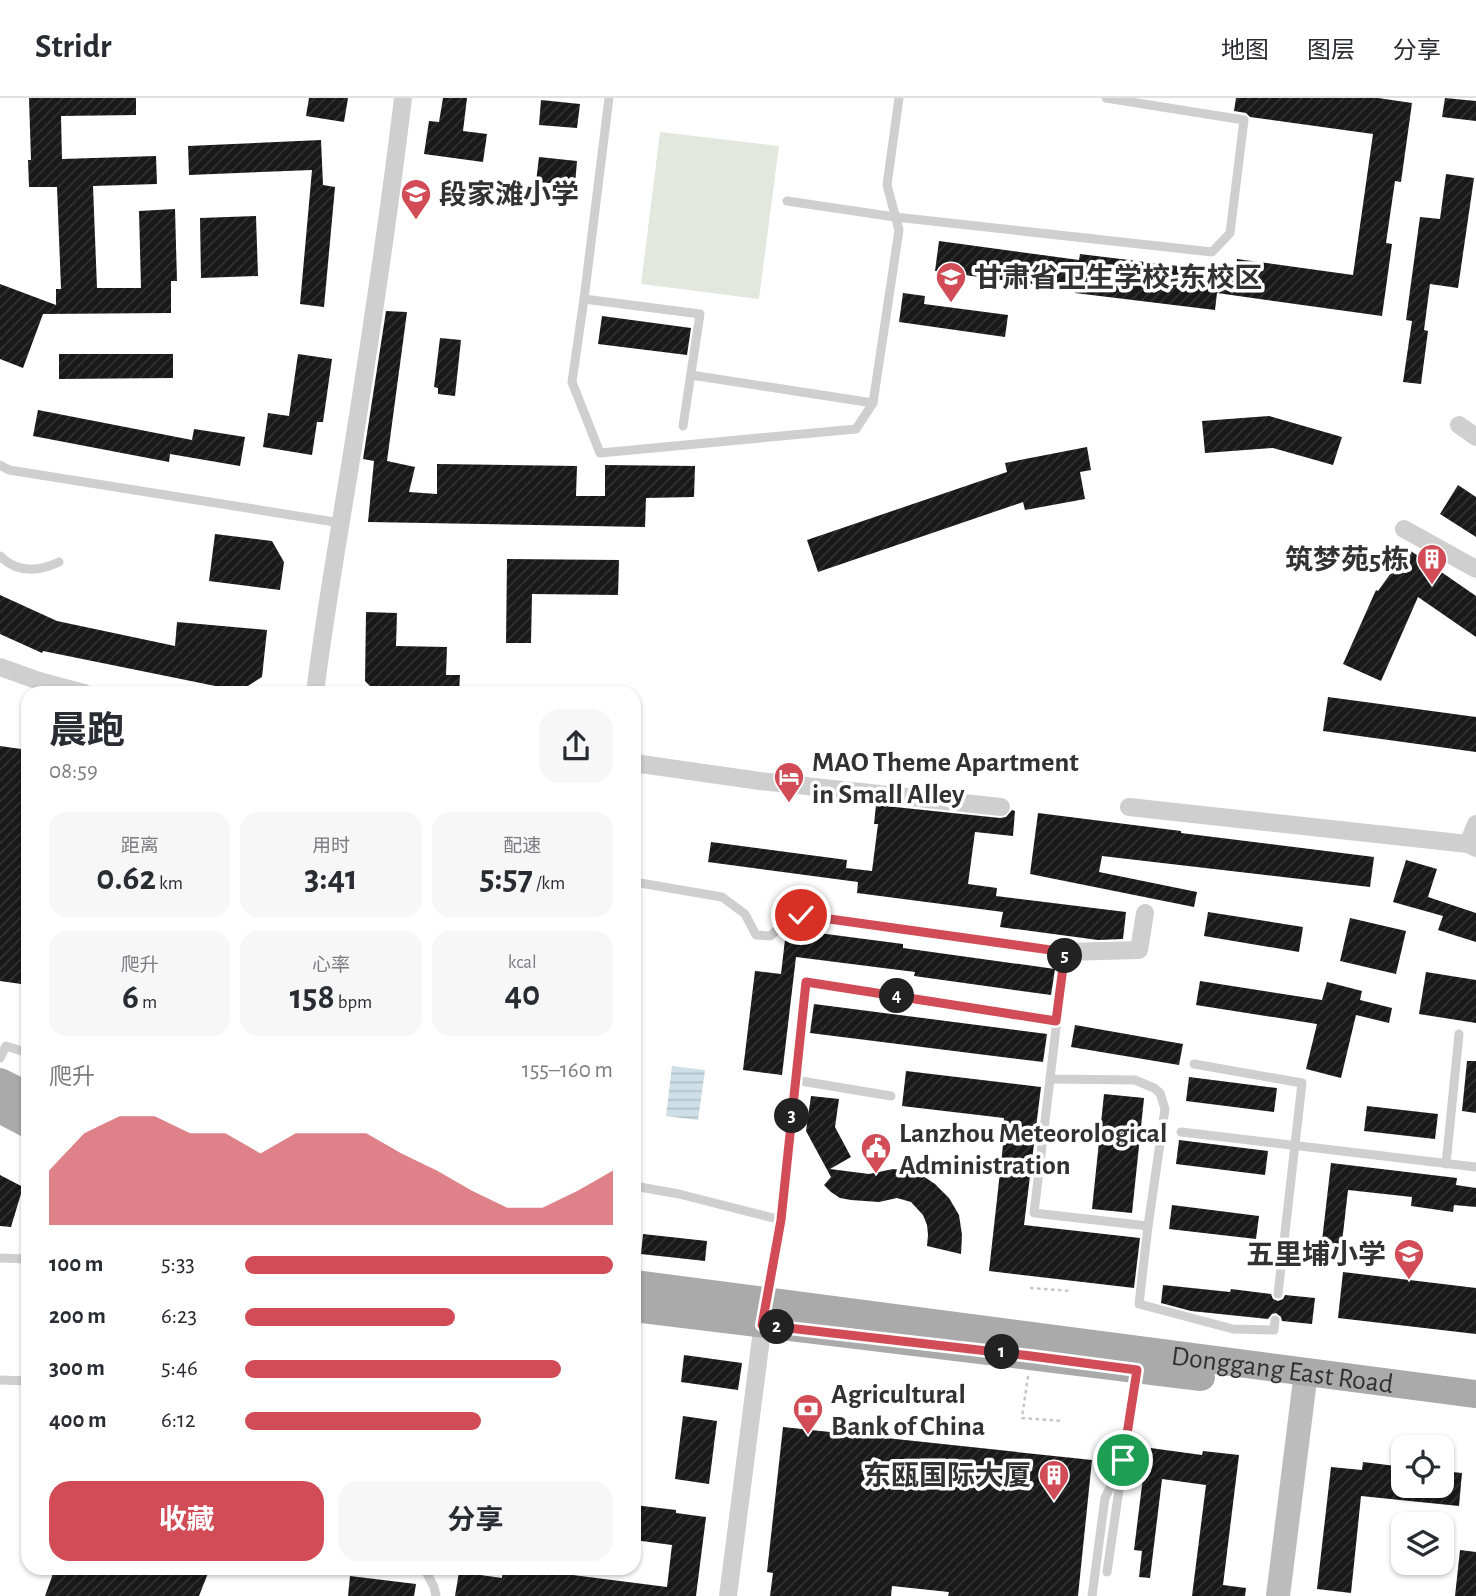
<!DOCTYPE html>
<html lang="zh">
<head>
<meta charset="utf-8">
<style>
  body { margin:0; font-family:"Alegreya Sans","Noto Sans SC",sans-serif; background:#f7f7f7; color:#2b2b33; height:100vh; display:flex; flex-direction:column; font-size:26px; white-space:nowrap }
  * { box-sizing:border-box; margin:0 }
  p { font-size:23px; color:#7c7c81 }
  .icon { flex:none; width:38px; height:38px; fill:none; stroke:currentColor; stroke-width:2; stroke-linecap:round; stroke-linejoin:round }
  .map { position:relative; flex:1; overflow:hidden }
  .side { position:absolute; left:21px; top:588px; width:620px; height:889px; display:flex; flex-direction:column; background:#fff; border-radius:21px; box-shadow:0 2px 5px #0004 }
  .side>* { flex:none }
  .tools { position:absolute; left:1391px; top:1337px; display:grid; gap:14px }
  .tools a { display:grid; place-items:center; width:63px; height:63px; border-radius:14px; background:#fff; box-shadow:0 2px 5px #0004; font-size:35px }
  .pin { position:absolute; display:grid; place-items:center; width:60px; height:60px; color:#fff; margin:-30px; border:4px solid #fff; border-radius:50%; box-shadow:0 2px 7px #0007 }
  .km { position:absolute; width:35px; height:35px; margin:-18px; border-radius:50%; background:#222; color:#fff; font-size:19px; line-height:35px; text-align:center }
  .round { display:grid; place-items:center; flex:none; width:74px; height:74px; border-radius:21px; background:#f7f7f7 }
  .headline { display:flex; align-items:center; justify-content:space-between; height:119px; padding:0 28px }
  h1 { font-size:38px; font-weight:700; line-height:52px }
  .stats { display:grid; grid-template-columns:repeat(3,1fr); gap:10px; height:119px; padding:7px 28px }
  .stats div { display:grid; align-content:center; border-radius:18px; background:#f7f7f7; text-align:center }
  .stats b { font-size:35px; font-weight:700 }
  .stats small { font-size:19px; font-weight:400 }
  .stats p { font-size:19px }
  .chart { height:196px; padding:14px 28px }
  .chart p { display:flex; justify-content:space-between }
  .chart svg { width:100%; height:126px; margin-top:7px; fill:#d14c56; opacity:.7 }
  .primary-button { display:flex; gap:14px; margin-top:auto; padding:14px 28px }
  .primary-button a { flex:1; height:80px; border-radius:21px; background:#d14c56; color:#fff; font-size:28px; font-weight:700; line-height:80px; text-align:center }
  .primary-button a+a { background:#f7f7f7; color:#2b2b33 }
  ul { padding:0 28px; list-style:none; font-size:23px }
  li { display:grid; grid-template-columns:112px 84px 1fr; align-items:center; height:52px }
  li i { height:18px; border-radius:9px; background:#d14c56 }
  header { display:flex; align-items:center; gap:42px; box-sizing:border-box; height:98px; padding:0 35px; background:#fff; border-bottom:2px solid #e1e1e2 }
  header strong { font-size:33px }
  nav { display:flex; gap:38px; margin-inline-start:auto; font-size:24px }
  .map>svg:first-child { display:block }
  .pitch { fill:#e2e8dd }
  .water { fill:url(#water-rules) }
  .building { fill:url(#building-hatch) }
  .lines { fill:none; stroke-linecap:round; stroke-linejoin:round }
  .path { stroke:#c6c6c6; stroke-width:2.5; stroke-dasharray:3.5 3.5; stroke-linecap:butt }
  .lane { stroke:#cfcfcf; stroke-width:9 }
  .street { stroke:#cfcfcf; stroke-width:18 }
  .secondary { stroke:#bcbcbc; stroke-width:24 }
  .primary { stroke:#aaa; stroke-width:28 }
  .route-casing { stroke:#fff; stroke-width:14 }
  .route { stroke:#d14c56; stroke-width:9 }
  .labels { text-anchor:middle; stroke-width:7; stroke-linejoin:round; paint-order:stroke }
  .poi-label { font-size:28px; font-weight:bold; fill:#323232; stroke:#fff; text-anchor:start }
  .street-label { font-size:28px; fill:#323232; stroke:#fff }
</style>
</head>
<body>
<header>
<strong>Stridr</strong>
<nav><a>地图</a><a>图层</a><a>分享</a></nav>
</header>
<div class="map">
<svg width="1476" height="1498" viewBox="0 0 1476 1498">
  <defs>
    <pattern id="water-rules" width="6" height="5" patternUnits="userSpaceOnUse" patternTransform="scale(1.75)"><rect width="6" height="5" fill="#cfdfe8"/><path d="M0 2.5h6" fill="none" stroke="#b2c0c7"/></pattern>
    <pattern id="building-hatch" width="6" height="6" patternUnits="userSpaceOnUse" patternTransform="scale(1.75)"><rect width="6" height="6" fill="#191919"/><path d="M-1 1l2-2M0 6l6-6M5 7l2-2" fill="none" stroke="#323232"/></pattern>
  </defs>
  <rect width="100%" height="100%" fill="#fff"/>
  <!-- pitch -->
  <path class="pitch" d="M660,34l119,14 -20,153 -118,-15z"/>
  <!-- water -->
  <path class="water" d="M672,968l33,4 -7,50 -32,-4z"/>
  <!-- building -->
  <g class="building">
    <path d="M29,0h107v17l-75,1 1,43 94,-3 1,28 -64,2 4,102h44l-2,-77 36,-2 2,72h-6v32l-128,1 -20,54 -23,-9v-75l56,21v-16h5l-4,-102h-28l-1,-27h3z"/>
    <path d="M309,0h39l-4,24 -38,-6z"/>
    <path d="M443,0h24l-4,33 24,3 -4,28 -59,-8 5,-33 10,1z"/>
    <path d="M1236,0h142l34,5 -11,79 -6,-1 -9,62 6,1 -10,72 -165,-23 -2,17 -140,-17v-3l-140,-19 4,-30 140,19 1,-6 155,19 2,-14 116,16 20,-141 -123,-17 -4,-4 -12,-2z"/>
    <path d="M1445,0l31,3v20l-34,-4z"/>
    <path d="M541,2l39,4 -3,24 -38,-3z"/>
    <path d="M321,42l2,45 12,2 -11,120 -24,-3 12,-134 -123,5 -1,-29z"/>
    <path d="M539,59l38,4 -2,24 -39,-3z"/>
    <path d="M1446,76l28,4 -16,110 -28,-4 -6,46 4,1 -7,53 -18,-2 9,-61 -6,-1 14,-103 20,2z"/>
    <path d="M256,118l2,60 -57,2 -1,-60z"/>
    <path d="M903,195l22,3 -1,8 84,11 -3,22 -106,-15z"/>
    <path d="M386,213l21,1 -20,149 28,6 -6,25 28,2v-30l140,2 -1,30h29v-31l90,1 -1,31 -48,1 -1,29 -277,-5 6,-61 -11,-2z"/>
    <path d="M602,218l89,12 -4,27 -89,-11z"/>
    <path d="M440,240l21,2 -6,56 -17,-2v-6l-4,-1z"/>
    <path d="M59,256h114v24l-114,1z"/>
    <path d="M298,256l34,5 -9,63h-6l-5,33 -49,-8 5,-34 21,3z"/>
    <path d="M38,312l154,30 2,-11 51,8 -5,29 -70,-12 -1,8 -136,-26z"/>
    <path d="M1269,318l73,21 -9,28 -60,-17 -68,5 -3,-32z"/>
    <path d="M1087,349l4,23 -11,2 5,27 -60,11 -2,-8 -205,70 -11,-32 200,-68 -2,-9z"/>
    <path d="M1458,387l18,12v40l-36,-23z"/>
    <path d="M215,436l57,7 12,21 -4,28 -71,-9z"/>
    <path d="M1408,451l68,47v41l-58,-40 -37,84 -38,-17 33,-74 2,1z"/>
    <path d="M507,461l112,1 -1,35 -86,-1 -1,49h-25z"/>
    <path d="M0,497l57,26 118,25 2,-24 90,8 -5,47 -22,14 -197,-40 -1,2 -42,-19z"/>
    <path d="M366,514l31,1 -1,33 51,1 -1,28h14l-1,18h-82l-12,-12z"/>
    <path d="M1328,599l148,20v35l-153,-21z"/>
    <path d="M0,648l28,4v235l-28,-4z"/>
    <path d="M876,707l124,13 6,-1 6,-7 3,1 -2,25 -38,-4 -7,52 29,4 -1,8 130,16 -3,27 -25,1 -98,-13 3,-15 -146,-19 1,-11 -150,-20 3,-20 136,18 -1,8 26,3 6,-47h-4z"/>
    <path d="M1038,715l143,18v2l193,24 -4,30 -268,-31 -3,16 98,20 -3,15 -164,-33z"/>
    <path d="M1406,762l31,9 -9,28 48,16v29l-38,-12 5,-14 -50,-14z"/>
    <path d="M1208,814l95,15 -4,25 -95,-16z"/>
    <path d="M1350,820l56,13 -10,43 -56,-13z"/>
    <path d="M788,831l115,15v4l152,21 -4,26 -137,-19 1,-4 -119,-15 -14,118 -39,-5 12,-99 26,3 5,-43z"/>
    <path d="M1426,874l50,8v43l-57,-9z"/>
    <path d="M1200,883l122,19 5,-18 35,9 -2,9 32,8 -3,15 -33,-8 -15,63 -35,-9 11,-45 -121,-19z"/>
    <path d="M814,906l233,30 -4,28 -233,-29z"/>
    <path d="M1075,927l108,19 -4,21 -108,-18z"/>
    <path d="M1467,963h9v52l-14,-2z"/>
    <path d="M906,973l135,16 -17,138 116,13 -6,50 -145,-17 16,-144h-2l1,-9 -102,-12z"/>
    <path d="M1189,979l88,11 -3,24 -88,-11z"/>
    <path d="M1104,996l40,4 -12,115 -40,-4z"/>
    <path d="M811,998l28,3 -4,28 16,30 -21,12 39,5 24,-5 15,2 15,5 12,8 14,14 10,17 3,20 -1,19 -34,-8 1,-11 -1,-10 -4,-10 -12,-13 -14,-4 -18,4 -28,-2 -11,-2 -9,-6 -7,-7 7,-8 -25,-46z"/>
    <path d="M1367,1008l71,8 -3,25 -71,-8z"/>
    <path d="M1179,1042l89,11 -3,24 -89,-11z"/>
    <path d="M1331,1065l126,15 -1,7 20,3v19l-22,-2 -1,7 -42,-6 1,-9 -64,-7 -8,70 -20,-2z"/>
    <path d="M0,1077l23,12 -12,40 -11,-1z"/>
    <path d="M1172,1107l87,11 -3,23 -87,-10z"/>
    <path d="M643,1136l64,7 -2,20 -64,-7z"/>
    <path d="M1343,1174l133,16v46l-138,-16z"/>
    <path d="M1163,1187l67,7 1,-3 40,5 2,5 5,2 5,-2 2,-4 30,3 -3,26 -30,-3 -1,-4 -5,-4 -4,1 -4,5 -77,-8 -30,-8z"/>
    <path d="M684,1257l58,8 -4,27 -57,-8z"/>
    <path d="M683,1318l34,5 -8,63 -34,-5z"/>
    <path d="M783,1329l309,33 -14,136h-130l1,-4 -57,-6 -1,10h-121l3,-23 -6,-1z"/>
    <path d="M1143,1349l59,8 1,-4 36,4 -16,130 23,3 -1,8h-53l14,-111 -44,-6 -12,99 -11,-1 3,-26 -8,-1 9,-73 -4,-1z"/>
    <path d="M1363,1364l41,5v19h38v-15l20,2 -3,33 -98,-10 -10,97 -34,-4 14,-122 31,3z"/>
    <path d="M634,1407l42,5v3l30,4 -10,79h-241l4,-24 43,6 1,-10h15l149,19 5,-42 -38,-5z"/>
    <path d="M1460,1452l16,2v44h-21z"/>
    <path d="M55,1470h155l-11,28h-154z"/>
    <path d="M350,1478l66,8 -2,12h-66z"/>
  </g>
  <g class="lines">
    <!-- path -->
    <g class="path">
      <path d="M1030,1190l41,3"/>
      <path d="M1028,1278l-6,42 41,3"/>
    </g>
    <!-- lane -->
    <g class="lane">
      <path d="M609,0l-25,201 -12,83 28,71 256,-24 17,-26 26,-173 -12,-45 12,-87"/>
      <path d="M787,103l108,16 317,35 18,-19 14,-113 -138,-22"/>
      <path d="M584,201l116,15 -17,112"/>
      <path d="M691,277l182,28"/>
      <path d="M0,367l9,5 332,53"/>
      <path d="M0,458c17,17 38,16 59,6"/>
      <path d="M634,784l88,15 23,17 11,21 14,1 21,-18 10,-3 264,37 -15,127 85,1 19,8 6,5 5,16 -17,117 -9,78 94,25 41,1 1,-10"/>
      <path d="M0,960l6,-12 22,7"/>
      <path d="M1194,966l108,19 -24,211"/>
      <path d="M1050,981l-16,134 114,13"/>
      <path d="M795,982l96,16"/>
      <path d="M1181,1034l295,35"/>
      <path d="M1446,1066l13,-130"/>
      <path d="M634,1088l45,8 102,26"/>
      <path d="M0,1160l28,1"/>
      <path d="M767,1198l14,-76 25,-238 250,39"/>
      <path d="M0,1282l28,1"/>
      <path d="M424,1470l10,19 2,9"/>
      <path d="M1107,1474l29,-199"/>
      <path d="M1092,1498l13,-98 14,-29"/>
    </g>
    <!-- street -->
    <g class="street">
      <path d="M1459,327l17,12"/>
      <path d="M1404,431l72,40"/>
      <path d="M0,569l39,14 45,12"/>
      <path d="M315,595c9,-74 22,-147 34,-221 20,-124 39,-249 54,-374"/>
      <path d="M634,665l126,18 241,26"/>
      <path d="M1129,709l339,37 8,4"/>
      <path d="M1468,746l8,-20"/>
      <path d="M1065,854l74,-2 6,-37"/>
      <path d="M728,1498l36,-281"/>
    </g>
    <!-- secondary -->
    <path class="secondary" d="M1278,1498l28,-224"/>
    <!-- primary -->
    <g class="primary">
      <path d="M0,984l28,14"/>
      <path d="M0,1011l28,15"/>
      <path id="s1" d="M634,1186l842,110"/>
      <path d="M634,1210l567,69"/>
    </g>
  </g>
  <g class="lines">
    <!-- route casing -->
    <g class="route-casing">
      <path id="route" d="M801,817l264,37 -9,69 -250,-39 -25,238 -19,105 269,31 106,14 -14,90"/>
    </g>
    <!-- route -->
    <use href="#route" class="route"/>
  </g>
  <!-- icons -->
  <defs>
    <g id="school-pin" transform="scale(1.575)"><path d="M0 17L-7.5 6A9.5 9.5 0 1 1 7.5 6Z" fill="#d14c56" stroke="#fff"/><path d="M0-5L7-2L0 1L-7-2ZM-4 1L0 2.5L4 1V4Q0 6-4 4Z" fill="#fff"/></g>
    <g id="university-pin" transform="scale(1.575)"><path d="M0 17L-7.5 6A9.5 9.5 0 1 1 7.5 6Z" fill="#d14c56" stroke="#fff"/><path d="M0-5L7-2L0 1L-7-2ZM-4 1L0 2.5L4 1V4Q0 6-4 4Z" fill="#fff"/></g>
    <g id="building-pin" transform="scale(1.575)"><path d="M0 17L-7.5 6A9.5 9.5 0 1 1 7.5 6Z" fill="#d14c56" stroke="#fff"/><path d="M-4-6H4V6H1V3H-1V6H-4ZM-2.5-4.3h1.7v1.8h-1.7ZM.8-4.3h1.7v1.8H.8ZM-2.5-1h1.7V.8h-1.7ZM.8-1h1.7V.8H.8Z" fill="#fff"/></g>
    <g id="hotel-pin" transform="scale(1.575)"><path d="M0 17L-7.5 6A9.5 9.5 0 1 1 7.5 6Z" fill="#d14c56" stroke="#fff"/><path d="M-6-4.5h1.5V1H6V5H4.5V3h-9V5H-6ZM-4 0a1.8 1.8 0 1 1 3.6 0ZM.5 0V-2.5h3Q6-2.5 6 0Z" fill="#fff"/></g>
    <g id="civic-pin" transform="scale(1.575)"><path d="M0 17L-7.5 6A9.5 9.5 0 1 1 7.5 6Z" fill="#d14c56" stroke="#fff"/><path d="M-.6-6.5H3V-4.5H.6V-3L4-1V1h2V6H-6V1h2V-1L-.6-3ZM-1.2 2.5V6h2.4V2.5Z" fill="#fff"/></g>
    <g id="bank-pin" transform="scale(1.575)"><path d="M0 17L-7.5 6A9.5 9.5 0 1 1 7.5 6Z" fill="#d14c56" stroke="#fff"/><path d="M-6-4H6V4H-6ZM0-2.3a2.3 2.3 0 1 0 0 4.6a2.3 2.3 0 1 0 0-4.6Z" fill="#fff"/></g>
  </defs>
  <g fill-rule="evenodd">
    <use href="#school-pin" x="416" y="96"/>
    <use href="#university-pin" x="951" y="179"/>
    <use href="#building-pin" x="1432" y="461"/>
    <use href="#hotel-pin" x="789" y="679"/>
    <use href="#civic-pin" x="876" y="1050"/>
    <use href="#school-pin" x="1409" y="1156"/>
    <use href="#bank-pin" x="808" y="1311"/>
    <use href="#building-pin" x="1054" y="1377"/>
  </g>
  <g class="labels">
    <!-- poi labels -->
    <g class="poi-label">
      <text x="439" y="106">段家滩小学</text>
      <text x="974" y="189">甘肃省卫生学校-东校区</text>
      <text x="1409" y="471" text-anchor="end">筑梦苑5栋</text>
      <text x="812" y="673">MAO Theme Apartment<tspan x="812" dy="32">in Small Alley</tspan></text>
      <text x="899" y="1044">Lanzhou Meteorological<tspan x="899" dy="32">Administration</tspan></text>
      <text x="1386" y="1166" text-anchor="end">五里埔小学</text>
      <text x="831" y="1305">Agricultural<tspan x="831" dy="32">Bank of China</tspan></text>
      <text x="1031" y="1387" text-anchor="end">东瓯国际大厦</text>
    </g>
    <!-- street labels -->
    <g class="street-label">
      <text dy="10" stroke="none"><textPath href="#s1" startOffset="654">Donggang East Road</textPath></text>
    </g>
  </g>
</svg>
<div class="tools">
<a><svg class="icon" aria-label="locate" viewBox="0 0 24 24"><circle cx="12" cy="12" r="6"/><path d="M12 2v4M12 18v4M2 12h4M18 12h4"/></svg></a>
<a><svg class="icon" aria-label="layers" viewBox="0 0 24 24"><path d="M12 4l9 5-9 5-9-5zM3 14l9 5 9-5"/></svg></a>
</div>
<div class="pin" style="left:1123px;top:1362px;background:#1e9e55"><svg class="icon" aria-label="arrive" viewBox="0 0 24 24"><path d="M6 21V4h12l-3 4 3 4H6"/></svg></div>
<div class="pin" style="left:801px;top:817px;background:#d93025"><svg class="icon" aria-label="check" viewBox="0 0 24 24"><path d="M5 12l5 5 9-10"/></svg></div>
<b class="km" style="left:1002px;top:1254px">1</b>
<b class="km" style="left:777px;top:1229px">2</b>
<b class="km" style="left:792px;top:1018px">3</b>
<b class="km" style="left:897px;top:898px">4</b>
<b class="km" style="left:1065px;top:858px">5</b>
<section class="side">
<div class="headline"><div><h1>晨跑</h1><p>08:59</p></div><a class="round"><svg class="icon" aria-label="share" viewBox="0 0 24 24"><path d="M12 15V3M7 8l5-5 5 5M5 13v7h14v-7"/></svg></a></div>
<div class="stats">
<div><p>距离</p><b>0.62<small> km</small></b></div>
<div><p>用时</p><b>3:41</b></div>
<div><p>配速</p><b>5:57<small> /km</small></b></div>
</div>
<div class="stats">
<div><p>爬升</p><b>6<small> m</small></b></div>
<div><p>心率</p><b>158<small> bpm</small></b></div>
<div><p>kcal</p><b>40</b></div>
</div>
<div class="chart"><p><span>爬升</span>155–160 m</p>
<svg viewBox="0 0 160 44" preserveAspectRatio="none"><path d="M0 44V25L10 12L20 6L30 6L40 12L50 12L60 19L70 12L80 12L90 12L100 19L110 25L120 32L130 38L140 38L150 32L160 25V44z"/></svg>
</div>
<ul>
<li><b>100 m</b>5:33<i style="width:100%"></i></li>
<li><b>200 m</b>6:23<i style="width:57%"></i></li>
<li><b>300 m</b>5:46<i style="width:86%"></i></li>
<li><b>400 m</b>6:12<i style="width:64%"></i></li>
</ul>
<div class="primary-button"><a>收藏</a><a>分享</a></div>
</section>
</div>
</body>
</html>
